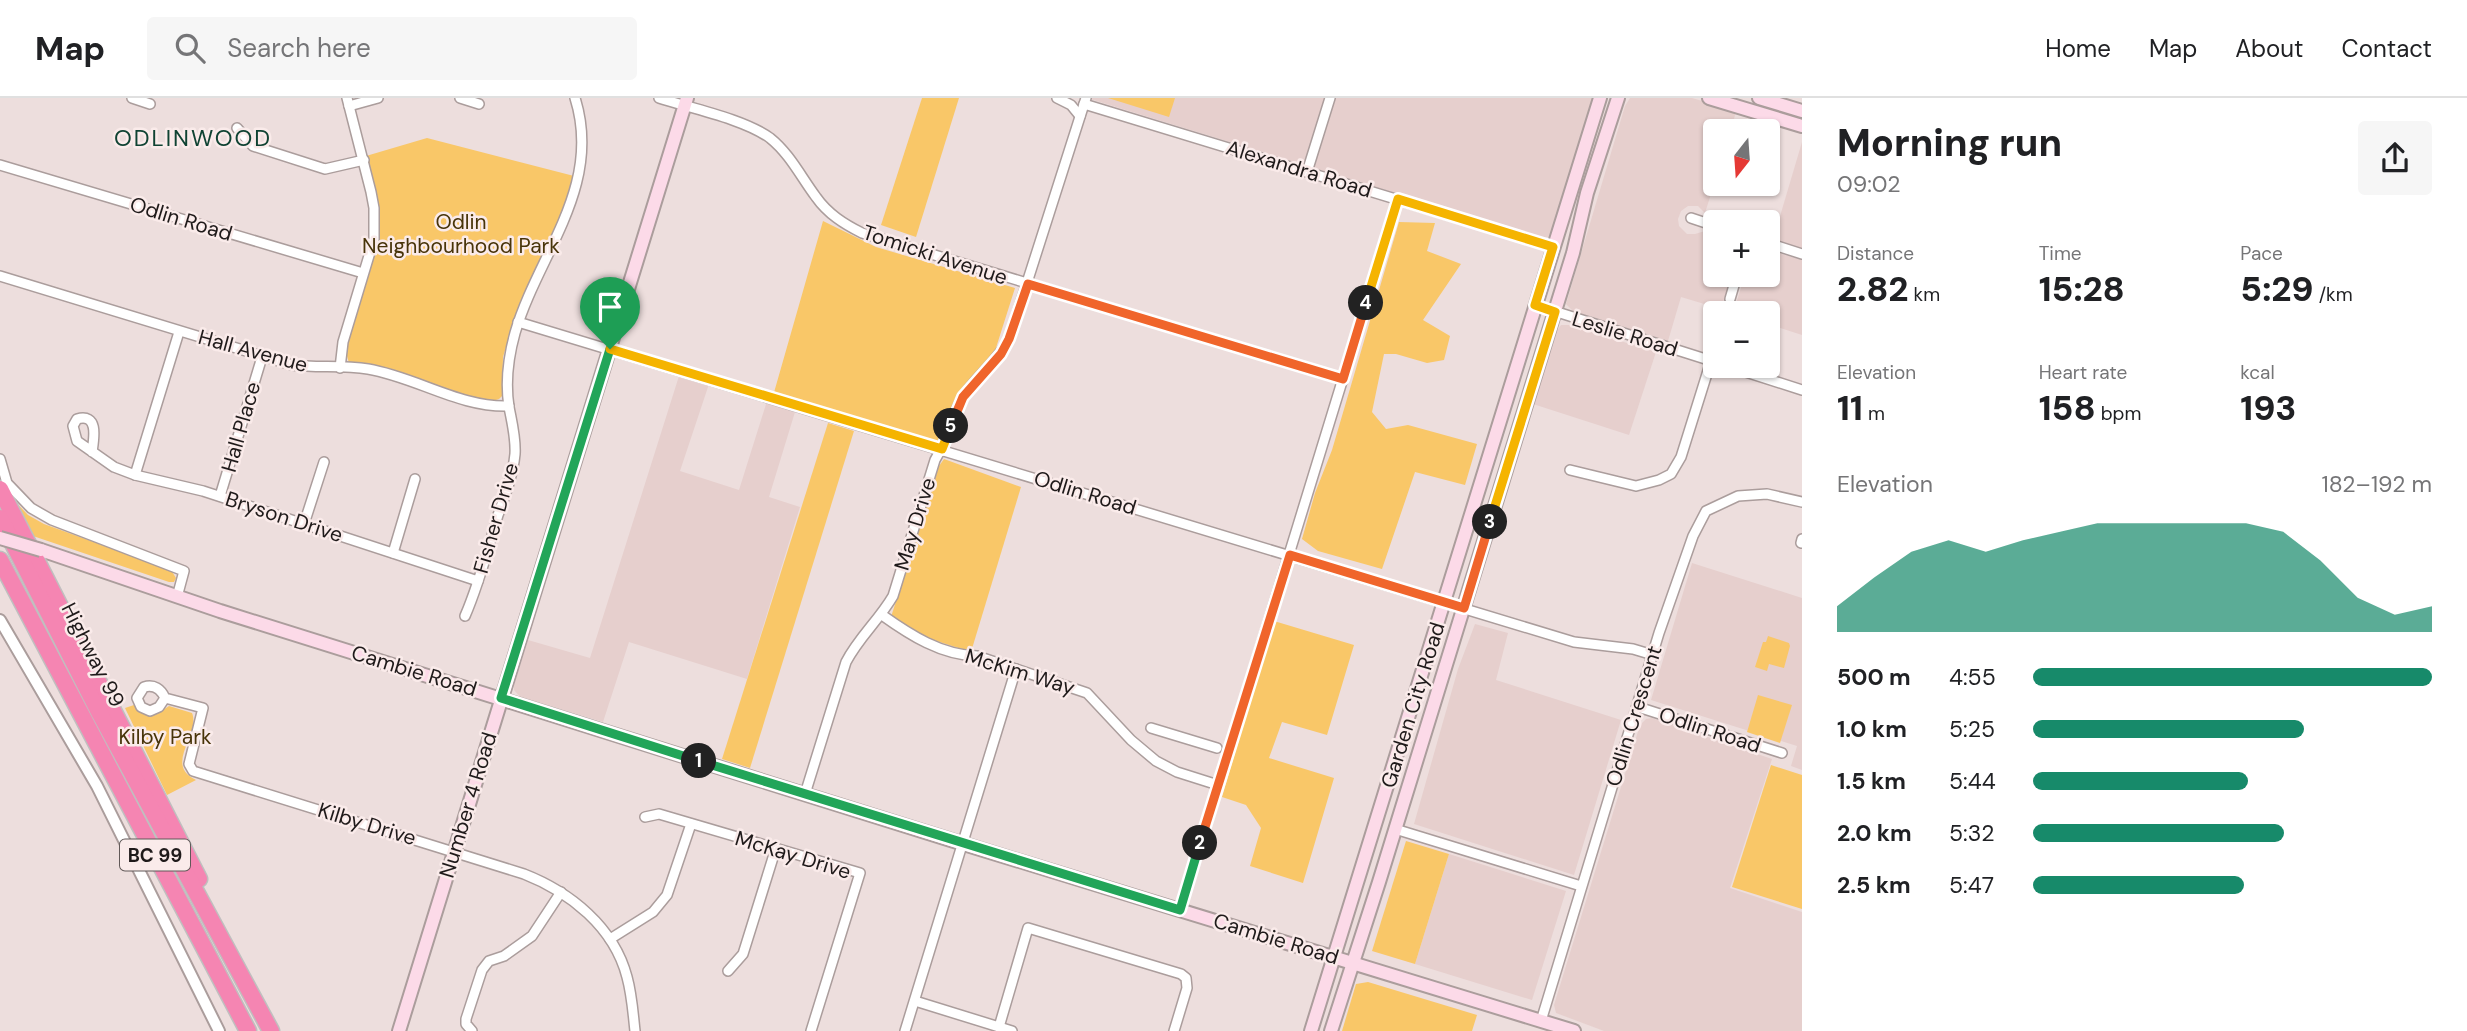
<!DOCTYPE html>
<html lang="en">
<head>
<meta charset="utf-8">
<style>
  body { margin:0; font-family:"DM Sans",sans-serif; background:#f6f6f6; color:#202124; height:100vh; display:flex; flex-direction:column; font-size:26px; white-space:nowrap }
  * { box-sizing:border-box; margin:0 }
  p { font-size:23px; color:#757577 }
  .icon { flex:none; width:38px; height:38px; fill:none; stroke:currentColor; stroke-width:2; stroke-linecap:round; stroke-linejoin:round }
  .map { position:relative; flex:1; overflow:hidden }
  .side { display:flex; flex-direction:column; background:#fff; width:665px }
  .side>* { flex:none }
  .needle { width:46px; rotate:197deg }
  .buttons { position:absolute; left:1703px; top:21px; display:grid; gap:14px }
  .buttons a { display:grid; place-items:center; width:77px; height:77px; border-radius:7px; background:#fff; box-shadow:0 2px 5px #0004; font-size:35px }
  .pin { position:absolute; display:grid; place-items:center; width:60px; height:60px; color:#fff; margin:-72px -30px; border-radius:50% 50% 50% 0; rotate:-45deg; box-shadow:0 0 7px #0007 }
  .pin .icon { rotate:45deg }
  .km { position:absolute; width:35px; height:35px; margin:-18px; border-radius:50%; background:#222; color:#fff; font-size:19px; line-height:35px; text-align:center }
  .round { display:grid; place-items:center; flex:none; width:74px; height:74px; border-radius:7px; background:#f6f6f6 }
  .head { display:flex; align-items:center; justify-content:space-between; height:119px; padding:0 35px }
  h1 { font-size:38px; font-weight:800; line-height:52px }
  .metrics { display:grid; grid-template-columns:repeat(3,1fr); gap:10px; height:119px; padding:7px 35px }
  .metrics div { display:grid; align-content:center }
  .metrics b { font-size:35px; font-weight:800 }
  .metrics small { font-size:19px; font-weight:400 }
  .metrics p { font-size:19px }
  .chart { height:196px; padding:14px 35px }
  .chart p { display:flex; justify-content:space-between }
  .chart svg { width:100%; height:126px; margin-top:7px; fill:#178a6a; opacity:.7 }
  ul { padding:0 35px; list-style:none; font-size:23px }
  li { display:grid; grid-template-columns:112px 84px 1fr; align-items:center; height:52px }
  li i { height:18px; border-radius:9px; background:#178a6a }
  header { display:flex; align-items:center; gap:42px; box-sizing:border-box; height:98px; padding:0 35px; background:#fff; border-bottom:2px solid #e0e0e0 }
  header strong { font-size:33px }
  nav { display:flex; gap:38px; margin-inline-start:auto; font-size:24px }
  .search { width:490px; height:63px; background:#f6f6f6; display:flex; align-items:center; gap:18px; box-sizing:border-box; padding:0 24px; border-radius:7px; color:#757577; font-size:26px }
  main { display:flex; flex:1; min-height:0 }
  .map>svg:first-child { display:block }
  .built { fill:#e6cfcd }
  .green { fill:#f9c768 }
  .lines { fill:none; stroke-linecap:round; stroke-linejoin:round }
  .minor-casing { stroke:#ab9d9c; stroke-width:12 }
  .tertiary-casing { stroke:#ab9d9c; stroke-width:14 }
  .secondary-casing { stroke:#ab9d9c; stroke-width:16 }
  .motorway-casing { stroke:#c0bfbf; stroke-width:19 }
  .minor { stroke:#fff; stroke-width:9 }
  .tertiary { stroke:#fff; stroke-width:10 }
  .secondary { stroke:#fcdae8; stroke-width:12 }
  .motorway { stroke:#f585b2; stroke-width:16 }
  .secondary-bridge-casing { stroke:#ab9d9c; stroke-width:16; stroke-linecap:butt }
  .secondary-bridge { stroke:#fcdae8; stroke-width:12 }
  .split-1-casing { stroke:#fff; stroke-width:14 }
  .split-2-casing { stroke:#fff; stroke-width:14 }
  .split-3-casing { stroke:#fff; stroke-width:14 }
  .split-4-casing { stroke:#fff; stroke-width:14 }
  .split-5-casing { stroke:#fff; stroke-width:14 }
  .split-6-casing { stroke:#fff; stroke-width:14 }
  .split-1 { stroke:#22a559; stroke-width:9 }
  .split-2 { stroke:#22a559; stroke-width:9 }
  .split-3 { stroke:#f0652b; stroke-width:9 }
  .split-4 { stroke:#f5b400; stroke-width:9 }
  .split-5 { stroke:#f0652b; stroke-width:9 }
  .split-6 { stroke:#f5b400; stroke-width:9 }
  .labels { text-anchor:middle; stroke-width:5; stroke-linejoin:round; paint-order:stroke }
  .shield { fill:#faebea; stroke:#615958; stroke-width:2 }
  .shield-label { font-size:19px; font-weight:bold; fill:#1f1a1a }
  .street-label { font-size:21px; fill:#1f1a1a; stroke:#faebea }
  .park-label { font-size:21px; fill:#483409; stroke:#faebea }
  .neighbourhood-label { font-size:23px; letter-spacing:2px; fill:#104333; stroke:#faebea }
</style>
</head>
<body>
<header>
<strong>Map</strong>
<div class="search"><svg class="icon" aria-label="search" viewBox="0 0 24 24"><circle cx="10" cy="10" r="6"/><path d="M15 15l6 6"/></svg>Search here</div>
<nav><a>Home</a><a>Map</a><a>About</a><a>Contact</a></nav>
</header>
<main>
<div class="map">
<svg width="1802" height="933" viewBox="0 0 1802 933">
  <rect width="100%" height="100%" fill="#eddedd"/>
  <!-- built -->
  <g class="built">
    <path d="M1087,0h506l-40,132 -4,7 -8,1z"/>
    <path d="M1630,0h62l44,13 -5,20h-16v50l-10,32 -7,-7h-10l-7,5 -3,8 1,7 8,8h8l10,-3 10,2v42h16l-10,34 -40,-12 -13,44 -95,-30 -7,-7 59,-198z"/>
    <path d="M1802,44v107l-29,-9z"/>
    <path d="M1768,152l34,10v75l-34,-11v-11h-35l12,-38h23z"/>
    <path d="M1561,227h8l87,27 -27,83 -96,-31 23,-72z"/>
    <path d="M679,278l30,8 -29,87 59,19 28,-89 28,11 -26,85 31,10 -53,172 -118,-37 -26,80 -83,-25 -6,-7v-5l14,-45 62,18z"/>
    <path d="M1692,465l110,35v172l-11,-4 6,-20 -146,-46z"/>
    <path d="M1475,526l33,9 -12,47 125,40 -47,155 -160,-51 44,-155z"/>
    <path d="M1652,620l120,41 -42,129 72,24v119h-198l-48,-18 -2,-8 86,-280 6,-6z"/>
    <path d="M1449,756l117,37 -34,109 -117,-36z"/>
  </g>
  <!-- green -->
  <g class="green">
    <path d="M922,0h37l-43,139 -35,-12z"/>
    <path d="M1108,0h67l-6,19z"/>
    <path d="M427,40l147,38 -9,33 -46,96 -16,52 -1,39 -3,3 -12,4 -138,-40 -4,-14 31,-108 -10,-85z"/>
    <path d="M823,123l53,26 139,41 -20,63 -36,41 -16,54 -170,-50z"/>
    <path d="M1399,124l36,1 -8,28 34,13 -38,56 27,16 -6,24 -17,3 -31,-9h-12l-12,58 14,17 22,-4 69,19 -12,41 -50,-13 -33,97 -64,-18 -16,-12 13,-46 17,-43z"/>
    <path d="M828,325l26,8 -104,337 -28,-9z"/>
    <path d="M944,361l77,28 -50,165 -50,-16 -30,-19 48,-151z"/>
    <path d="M9,397l19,20 16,9 127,46 5,8 -2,4h-5l-139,-47z"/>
    <path d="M1274,523l80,24 -27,90 -45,-13 -13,36 65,20 -31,105 -53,-17 11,-38 -15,-23 -24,-8z"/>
    <path d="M1768,538l21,7 1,3 -6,22 -15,-4 -2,7 -12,-4 8,-25h3z"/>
    <path d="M1758,597l34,10 -12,38 -33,-11z"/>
    <path d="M134,607l14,10 9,-1 12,-8 23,7c9,22 -29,52 4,67l-29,15 -42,-87z"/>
    <path d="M1771,667l31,10v134l-70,-22z"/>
    <path d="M1406,743l43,13 -34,110 -43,-13z"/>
    <path d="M1368,884l109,33 -5,16h-130l14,-47z"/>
  </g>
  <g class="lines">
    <!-- minor casing -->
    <g class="minor-casing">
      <g id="minor">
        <path d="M132,0l18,6"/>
        <path d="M460,0l19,6"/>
        <path d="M659,0c31,10 85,21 111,40 20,16 31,39 46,59 12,17 28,27 46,36l481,146"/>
        <path d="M1057,0l14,7 9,11"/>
        <path d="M1084,6l469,143"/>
        <path d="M349,8l29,-8"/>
        <path d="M237,30l16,18 72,23 39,-9"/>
        <path d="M0,67l363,108"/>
        <path d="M1307,74l23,-74"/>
        <path d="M1691,120l24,8"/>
        <path d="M1768,145l34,11"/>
        <path d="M0,178l292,89c25,3 51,0 76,4 48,8 92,39 141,37"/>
        <path d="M1730,201l7,-24"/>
        <path d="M1535,207l180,57"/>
        <path d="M518,224l1056,320 59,7 20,6"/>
        <path d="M1727,268l75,24"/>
        <path d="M340,270l3,-26 31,-103v-31l-3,-16 -24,-94"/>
        <path d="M92,354c2,-14 7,-39 -15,-33l-4,7 4,15 37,26 21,8 68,16 275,90"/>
        <path d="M0,361l7,24 24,25 21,12 132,51 -7,26"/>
        <path d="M1570,372l66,16 23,-6 12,-6 10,-17 30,-96"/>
        <path d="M135,377l44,-143"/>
        <path d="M220,398l42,-139"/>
        <path d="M304,426l20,-62"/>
        <path d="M1801,445l1,-4"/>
        <path d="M393,455l22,-74"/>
        <path d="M882,517c28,20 59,40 95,41l110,37 44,47 25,21 21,11 41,13"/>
        <path d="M465,518c14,-32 23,-67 33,-101 7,-19 15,-40 17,-61 1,-16 -3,-31 -6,-47 -4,-26 -1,-49 6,-74 23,-79 88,-146 60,-235"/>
        <path d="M165,600l-6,9 -9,4 -9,-4 -4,-9 7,-11c10,-3 17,2 21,11l38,10 -14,56 4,7 331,103c46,18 90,53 103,103 5,18 6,36 8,54"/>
        <path d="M1638,609l144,46"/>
        <path d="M1151,630l66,20"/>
        <path d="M805,696l41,-132c13,-25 33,-42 47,-66l42,-136c13,-21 16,-45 29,-65 14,-20 33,-34 45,-56l77,-241"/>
        <path d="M645,719l14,-3 201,59 -49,158"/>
        <path d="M1395,731l186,57"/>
        <path d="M1180,812l218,-711"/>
        <path d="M610,841l43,-27 14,-17 24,-71"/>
        <path d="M728,873l15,-17 33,-106"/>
        <path d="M915,903l97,30"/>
        <path d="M1541,923l118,-388 34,-97 13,-25 32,-15 29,-2 35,8"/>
        <path d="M999,929l29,-99 153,46 5,4 1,10 -13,43"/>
        <path d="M472,933l-6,-7v-5l16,-49 7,-9 15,-5 28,-20 29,-44"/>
        <path d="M905,933l111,-362"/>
      </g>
    </g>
    <!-- tertiary casing -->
    <g class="tertiary-casing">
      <path id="tertiary" d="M0,522l97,166 122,245"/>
    </g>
    <!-- secondary casing -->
    <g class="secondary-casing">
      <g id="secondary">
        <path d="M1709,0l93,28"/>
        <path d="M1759,0l43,13"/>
        <path d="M41,452l179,61 731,229 623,191"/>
        <path d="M399,933l288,-933"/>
        <path d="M1311,933l289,-933"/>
        <path d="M1331,933l48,-149 176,-571 18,-58 14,-60 31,-95"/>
      </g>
    </g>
    <!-- motorway casing -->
    <g class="motorway-casing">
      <g id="motorway">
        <path d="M0,391l199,390"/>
        <path d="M0,420l100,196 171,317"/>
        <path d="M0,462l248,471"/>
      </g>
    </g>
    <!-- minor -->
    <use href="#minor" class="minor"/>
    <!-- tertiary -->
    <use href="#tertiary" class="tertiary"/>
    <!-- secondary -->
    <use href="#secondary" class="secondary"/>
    <!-- motorway -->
    <use href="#motorway" class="motorway"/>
    <!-- secondary-bridge casing -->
    <g class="secondary-bridge-casing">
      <path id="secondary-bridge" d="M0,440l41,12"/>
    </g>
    <!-- secondary-bridge -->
    <use href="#secondary-bridge" class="secondary-bridge"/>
  </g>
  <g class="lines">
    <!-- split-1 casing -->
    <g class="split-1-casing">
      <path id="split-1" d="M610,251l-109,349 198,63"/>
    </g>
    <!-- split-2 casing -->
    <g class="split-2-casing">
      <path id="split-2" d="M699,663l481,149 20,-67"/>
    </g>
    <!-- split-3 casing -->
    <g class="split-3-casing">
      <path id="split-3" d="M1200,745l90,-288 174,53 26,-86"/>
    </g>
    <!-- split-4 casing -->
    <g class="split-4-casing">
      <path id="split-4" d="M1366,205l32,-104 155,48 -18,58 20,7 -65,210"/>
    </g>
    <!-- split-5 casing -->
    <g class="split-5-casing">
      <path id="split-5" d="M951,328l12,-29 38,-43 8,-15 19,-55 315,95 23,-76"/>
    </g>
    <!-- split-6 casing -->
    <g class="split-6-casing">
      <path id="split-6" d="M610,251l332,100 9,-23"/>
    </g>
    <!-- split-1 -->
    <use href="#split-1" class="split-1"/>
    <!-- split-2 -->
    <use href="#split-2" class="split-2"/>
    <!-- split-3 -->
    <use href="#split-3" class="split-3"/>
    <!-- split-4 -->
    <use href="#split-4" class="split-4"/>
    <!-- split-5 -->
    <use href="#split-5" class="split-5"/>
    <!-- split-6 -->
    <use href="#split-6" class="split-6"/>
  </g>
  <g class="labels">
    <!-- shield labels -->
    <rect class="shield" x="120" y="741.5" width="70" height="31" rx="5"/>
    <g class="shield-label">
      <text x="155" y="764">BC 99</text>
    </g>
    <!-- street labels -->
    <g class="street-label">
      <text transform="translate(1299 71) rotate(17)" y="7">Alexandra Road</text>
      <text transform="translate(181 121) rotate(17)" y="7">Odlin Road</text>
      <text transform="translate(935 157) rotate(18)" y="7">Tomicki Avenue</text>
      <text transform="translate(1625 236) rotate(17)" y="7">Leslie Road</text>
      <text transform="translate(253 253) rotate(15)" y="7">Hall Avenue</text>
      <text transform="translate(241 329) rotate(-74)" y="7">Hall Place</text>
      <text transform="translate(1085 395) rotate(17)" y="7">Odlin Road</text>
      <text transform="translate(284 419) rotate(18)" y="7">Bryson Drive</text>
      <text transform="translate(496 420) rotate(-74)" y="7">Fisher Drive</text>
      <text transform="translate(915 426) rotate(-73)" y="7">May Drive</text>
      <text transform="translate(93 557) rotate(63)" y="7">Highway 99</text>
      <text transform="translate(414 573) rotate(17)" y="7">Cambie Road</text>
      <text transform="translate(1020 574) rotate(17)" y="7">McKim Way</text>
      <text transform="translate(1413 607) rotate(-73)" y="7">Garden City Road</text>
      <text transform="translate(1634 618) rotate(-73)" y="7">Odlin Crescent</text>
      <text transform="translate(1710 632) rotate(18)" y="7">Odlin Road</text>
      <text transform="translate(468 707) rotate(-73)" y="7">Number 4 Road</text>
      <text transform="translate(367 726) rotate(17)" y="7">Kilby Drive</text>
      <text transform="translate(793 757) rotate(17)" y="7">McKay Drive</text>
      <text transform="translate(1276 841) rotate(17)" y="7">Cambie Road</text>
    </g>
    <!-- park labels -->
    <g class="park-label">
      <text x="461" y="131">Odlin<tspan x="461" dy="24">Neighbourhood Park</tspan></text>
      <text x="165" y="646">Kilby Park</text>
    </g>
    <!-- neighbourhood labels -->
    <g class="neighbourhood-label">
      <text x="193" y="48">ODLINWOOD</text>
    </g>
  </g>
</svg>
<div class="buttons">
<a><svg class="needle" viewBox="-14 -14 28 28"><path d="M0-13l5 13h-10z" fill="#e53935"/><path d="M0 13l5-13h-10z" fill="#757577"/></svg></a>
<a>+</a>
<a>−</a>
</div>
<div class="pin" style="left:610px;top:251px;background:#1e9e55"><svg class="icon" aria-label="arrive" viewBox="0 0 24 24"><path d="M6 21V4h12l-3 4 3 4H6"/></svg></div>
<b class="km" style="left:699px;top:663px">1</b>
<b class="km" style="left:1200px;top:745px">2</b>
<b class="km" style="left:1490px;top:424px">3</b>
<b class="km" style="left:1366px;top:205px">4</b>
<b class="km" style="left:951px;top:328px">5</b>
</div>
<section class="side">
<div class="head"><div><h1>Morning run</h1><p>09:02</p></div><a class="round"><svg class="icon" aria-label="share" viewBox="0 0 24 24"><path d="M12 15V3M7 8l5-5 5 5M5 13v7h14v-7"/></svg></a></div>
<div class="metrics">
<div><p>Distance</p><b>2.82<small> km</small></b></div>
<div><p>Time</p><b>15:28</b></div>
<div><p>Pace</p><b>5:29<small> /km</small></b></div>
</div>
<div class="metrics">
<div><p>Elevation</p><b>11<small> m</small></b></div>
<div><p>Heart rate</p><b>158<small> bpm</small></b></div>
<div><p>kcal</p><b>193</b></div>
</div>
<div class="chart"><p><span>Elevation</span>182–192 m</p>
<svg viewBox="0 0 160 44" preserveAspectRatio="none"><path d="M0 44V35L10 25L20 16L30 12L40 16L50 12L60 9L70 6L80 6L90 6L100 6L110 6L120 9L130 19L140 32L150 38L160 35V44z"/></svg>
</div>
<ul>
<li><b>500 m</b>4:55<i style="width:100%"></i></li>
<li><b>1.0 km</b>5:25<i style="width:68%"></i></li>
<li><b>1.5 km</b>5:44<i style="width:54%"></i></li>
<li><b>2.0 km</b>5:32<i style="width:63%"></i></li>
<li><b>2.5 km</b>5:47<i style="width:53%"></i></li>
</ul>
</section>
</main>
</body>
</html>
